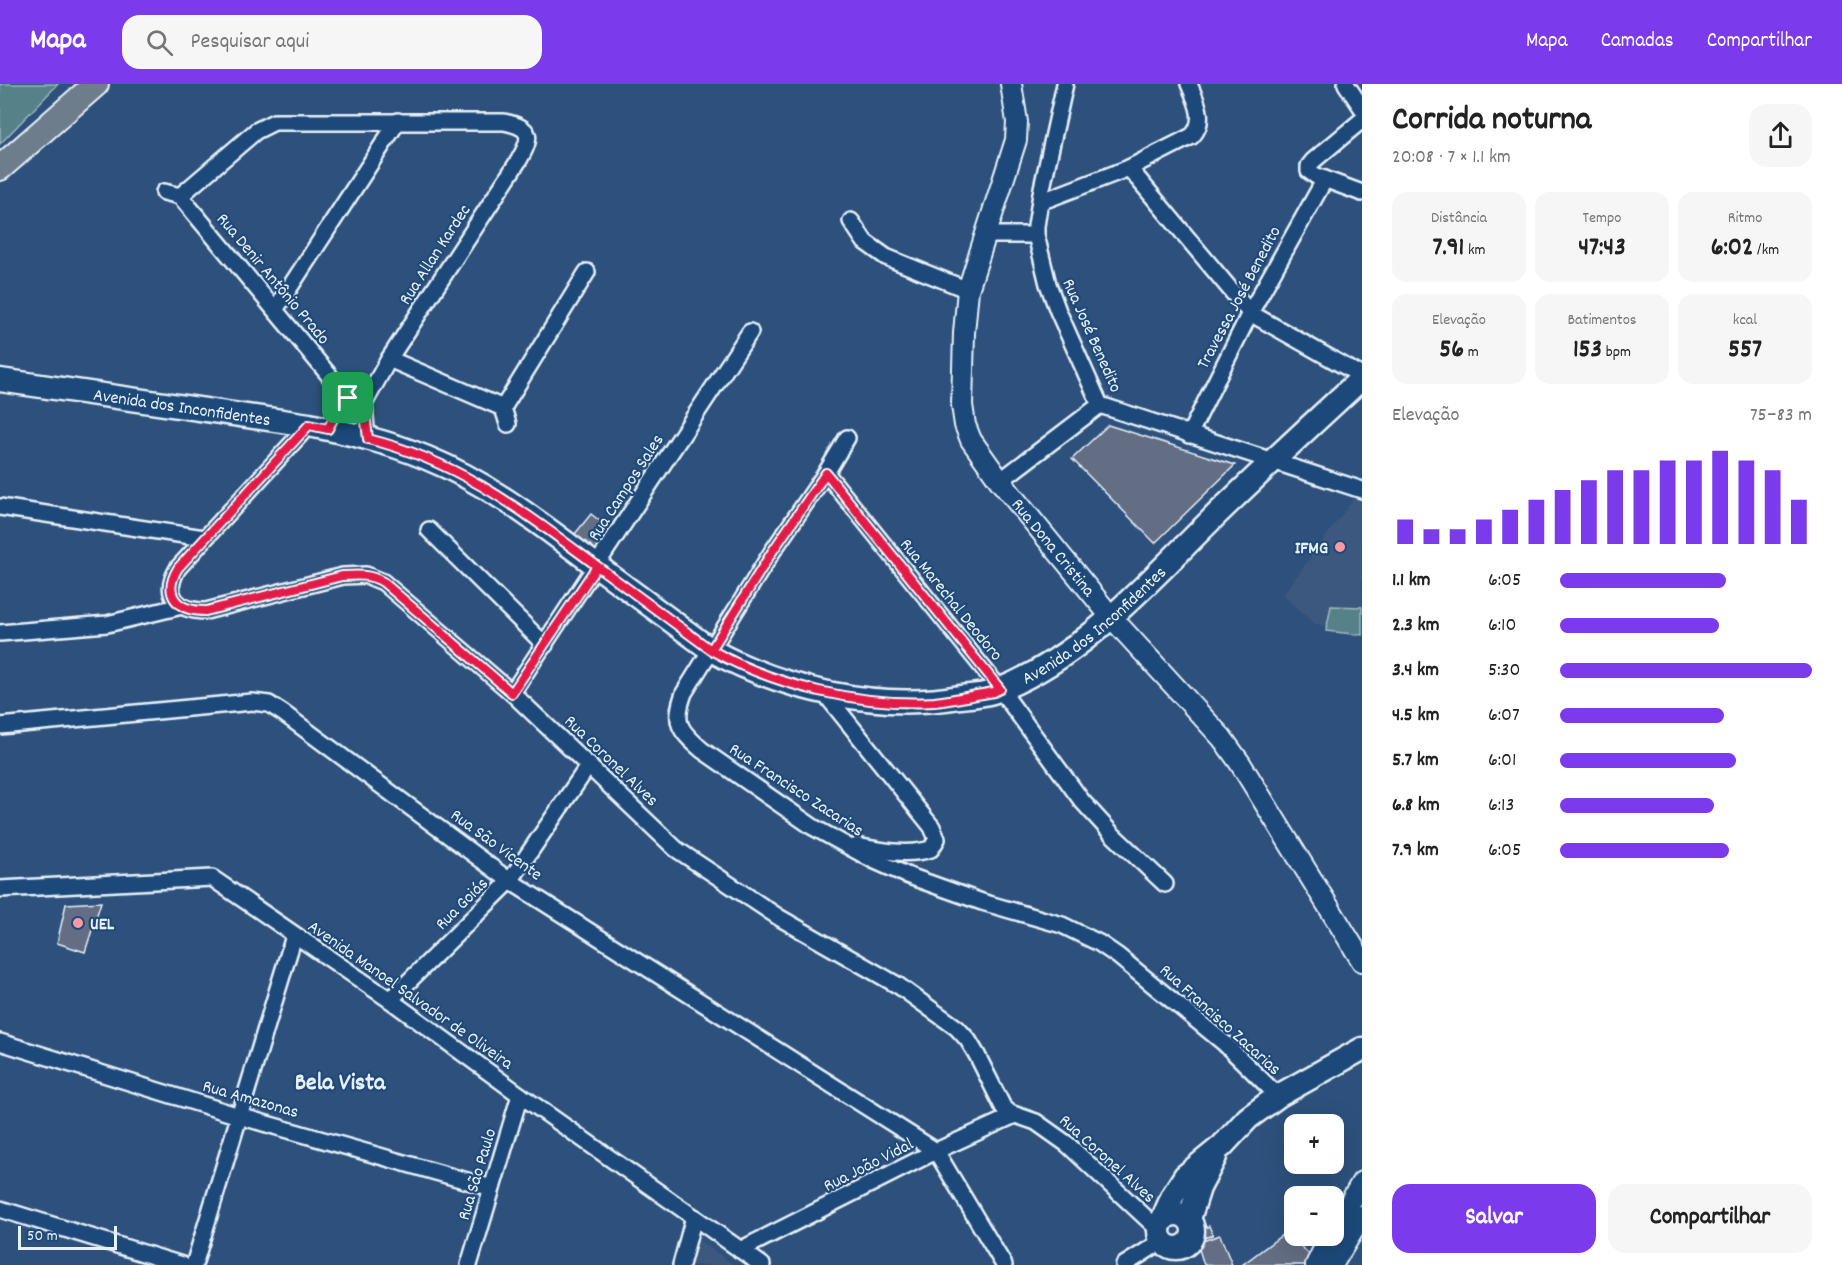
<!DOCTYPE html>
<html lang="pt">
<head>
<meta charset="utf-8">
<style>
  body { margin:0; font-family:Dekko,sans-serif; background:#f6f6f6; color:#222; height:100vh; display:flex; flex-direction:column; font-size:22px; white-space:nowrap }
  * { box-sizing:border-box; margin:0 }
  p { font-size:20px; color:#767676 }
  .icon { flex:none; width:33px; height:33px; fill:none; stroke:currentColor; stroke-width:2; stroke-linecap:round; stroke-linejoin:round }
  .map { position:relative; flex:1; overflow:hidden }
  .side { display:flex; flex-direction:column; background:#fff; width:480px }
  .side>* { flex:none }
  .tools { position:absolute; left:1284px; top:1030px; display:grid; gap:12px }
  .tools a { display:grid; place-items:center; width:60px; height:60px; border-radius:12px; background:#fff; box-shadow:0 6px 24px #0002; font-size:30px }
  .scale { position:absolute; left:18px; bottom:15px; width:99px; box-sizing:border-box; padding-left:6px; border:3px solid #e8f1f8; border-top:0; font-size:16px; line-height:21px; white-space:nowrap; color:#e8f1f8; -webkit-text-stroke:4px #1f4a7a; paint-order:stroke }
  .pin { position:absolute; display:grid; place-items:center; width:51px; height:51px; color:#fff; margin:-26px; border-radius:12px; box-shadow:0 3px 9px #0006 }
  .round { display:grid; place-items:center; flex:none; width:63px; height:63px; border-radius:18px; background:#f6f6f6 }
  .head { display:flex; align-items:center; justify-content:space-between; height:102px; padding:0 30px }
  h1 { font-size:33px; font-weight:800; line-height:45px }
  .stats { display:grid; grid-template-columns:repeat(3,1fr); gap:9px; height:102px; padding:6px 30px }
  .stats div { display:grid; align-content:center; border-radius:15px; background:#f6f6f6; text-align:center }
  .stats b { font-size:26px; font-weight:800 }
  .stats small { font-size:16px; font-weight:400 }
  .stats p { font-size:16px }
  .chart { height:168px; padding:12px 30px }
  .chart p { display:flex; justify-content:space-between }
  .chart svg { width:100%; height:108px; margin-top:6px; stroke:#7c3aed; stroke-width:6 }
  .button { display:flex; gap:12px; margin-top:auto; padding:12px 30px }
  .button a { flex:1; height:69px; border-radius:18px; background:#7c3aed; color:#fff; font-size:24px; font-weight:800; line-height:69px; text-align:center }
  .button a+a { background:#f6f6f6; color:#222 }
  ul { padding:0 30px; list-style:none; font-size:20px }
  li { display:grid; grid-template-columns:96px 72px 1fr; align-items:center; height:45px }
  li i { height:15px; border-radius:8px; background:#7c3aed }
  header { display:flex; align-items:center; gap:36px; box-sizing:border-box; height:84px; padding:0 30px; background:#7c3aed; color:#fff }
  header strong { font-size:28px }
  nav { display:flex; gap:33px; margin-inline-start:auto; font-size:21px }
  .search { width:420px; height:54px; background:#f6f6f6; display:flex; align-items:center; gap:15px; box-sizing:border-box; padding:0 21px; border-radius:18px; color:#767676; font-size:22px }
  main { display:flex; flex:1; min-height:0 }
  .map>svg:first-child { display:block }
  .built { fill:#3d597e }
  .green { fill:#568188; stroke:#9fb9c0; stroke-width:1.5 }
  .building { fill:#636d83; stroke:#e8f1f8; stroke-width:1.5 }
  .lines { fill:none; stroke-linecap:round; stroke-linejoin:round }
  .minor-casing { stroke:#e8f1f8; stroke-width:20 }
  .tertiary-casing { stroke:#e8f1f8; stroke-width:24 }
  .secondary-casing { stroke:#e8f1f8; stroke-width:27 }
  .primary-casing { stroke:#e8f1f8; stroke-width:28 }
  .minor { stroke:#1f4a7a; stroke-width:15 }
  .tertiary { stroke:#1f4a7a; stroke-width:20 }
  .secondary { stroke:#1f4a7a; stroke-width:22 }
  .primary { stroke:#6d7d8c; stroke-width:24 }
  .route-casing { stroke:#fff; stroke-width:12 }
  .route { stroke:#e11d48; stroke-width:8 }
  .poi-dot { fill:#ff9aa2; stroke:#1f4a7a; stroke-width:2 }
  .labels { text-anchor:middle; stroke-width:4.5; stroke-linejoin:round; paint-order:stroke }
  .street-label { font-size:18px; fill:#e8f1f8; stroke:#1f4a7a }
  .poi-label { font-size:18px; font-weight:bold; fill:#e8f1f8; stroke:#1f4a7a; text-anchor:end }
  .district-label { font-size:24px; font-weight:bold; fill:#e8f1f8; stroke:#1f4a7a }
</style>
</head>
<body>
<header>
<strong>Mapa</strong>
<div class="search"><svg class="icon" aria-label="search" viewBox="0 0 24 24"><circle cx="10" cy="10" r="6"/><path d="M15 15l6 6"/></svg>Pesquisar aqui</div>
<nav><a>Mapa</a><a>Camadas</a><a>Compartilhar</a></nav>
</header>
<main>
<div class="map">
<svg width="1362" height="1181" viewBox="0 0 1362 1181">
  <rect width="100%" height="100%" fill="#2d517c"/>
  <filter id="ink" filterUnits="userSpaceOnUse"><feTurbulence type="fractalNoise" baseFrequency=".0167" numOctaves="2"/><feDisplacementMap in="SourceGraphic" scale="12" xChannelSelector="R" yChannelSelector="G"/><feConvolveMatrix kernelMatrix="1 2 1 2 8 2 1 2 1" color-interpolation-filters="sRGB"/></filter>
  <g filter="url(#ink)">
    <!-- built -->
    <g class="built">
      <path d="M1355,413l7,2v131l-47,-6 -32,-29z"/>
      <path d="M697,1155l37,26h-45z"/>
    </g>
    <!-- green -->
    <g class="green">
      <path d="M0,0h58l-58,60z"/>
      <path d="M1331,522l31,1v28l-36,-4z"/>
    </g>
    <!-- building -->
    <g class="building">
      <path d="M1108,341l127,40 -80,78 -83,-84z"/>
      <path d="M591,430l24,19 -16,21 -25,-19z"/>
      <path d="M101,818l-16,50 -28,-9 9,-39z"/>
      <path d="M1209,1142l4,9 -15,5 -1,-9z"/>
      <path d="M1286,1148l26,25 -3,8h-67z"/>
      <path d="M1220,1151l12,30h-28l-7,-22z"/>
    </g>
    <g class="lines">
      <!-- minor casing -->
      <g class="minor-casing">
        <g id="minor">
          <path d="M1065,0l-23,104 -6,38v9l12,49 10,27 42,94 262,85"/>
          <path d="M1346,0l16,24"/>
          <path d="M1362,36l-49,41 -4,5v5l7,5 46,17"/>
          <path d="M1129,84l121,145 112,63"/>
          <path d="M164,108l16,4 168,202"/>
          <path d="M180,112l76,-65 18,-9h230c29,6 28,15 15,38l-130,199 -25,45"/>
          <path d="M1040,118l89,-34 63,-32c15,-16 4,-35 -3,-52"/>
          <path d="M851,137l14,21 21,15 82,33"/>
          <path d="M984,151h52"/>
          <path d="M275,226l123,-189"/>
          <path d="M389,275l114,49"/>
          <path d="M508,340l-5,-16 84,-136"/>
          <path d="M309,341l-131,143c-16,27 -1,43 28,43l137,-35 23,-1 17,7 129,111 164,156 104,69 119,68 58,42 11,12 9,15 26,52 7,6 26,9 31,22 92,86"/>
          <path d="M328,345l12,-23 8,-8 16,6 3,35"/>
          <path d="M1189,351l61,-122 75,-134"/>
          <path d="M847,354l-21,35 -54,79 -88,141c-11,30 -5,37 18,57l111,77 60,33 36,16 73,26 80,23 37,18 19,13 106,87 54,53"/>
          <path d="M826,389l174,216 82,112 31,34 52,49"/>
          <path d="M1000,397l100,-76"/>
          <path d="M0,423l204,31"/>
          <path d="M429,446l116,115"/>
          <path d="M0,549l107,-9 75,-18"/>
          <path d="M822,606l110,137 5,12 -6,10c-23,7 -50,2 -74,-3"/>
          <path d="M512,609l238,-361"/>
          <path d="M0,642l252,-24 17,2 14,9 227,168 426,270 68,114"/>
          <path d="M0,805l212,-11 178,122 130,95 242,170"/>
          <path d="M390,916l120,-119 79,-116"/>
          <path d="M0,958l239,74 253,72"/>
          <path d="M0,1125l182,56"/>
          <path d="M740,1166l196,-99 79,-36"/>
          <path d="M194,1181l100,-329"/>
          <path d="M469,1181l51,-170"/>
          <path d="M681,1181l13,-48"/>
          <path d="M1124,1181l38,-24"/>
        </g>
      </g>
      <!-- tertiary casing -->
      <g class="tertiary-casing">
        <g id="tertiary">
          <path id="s1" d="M1011,0l6,38 -1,18 -48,150 -4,43 -2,72 3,20 6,15 29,41 112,137 110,120 18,25 122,198"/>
          <path d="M1334,1146l28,-48"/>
          <path d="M1316,1181l14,-29"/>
          <path d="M1332,1181l30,-49"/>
        </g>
      </g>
      <!-- secondary casing -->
      <g class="secondary-casing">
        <g id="secondary">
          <path id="s2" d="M0,296l309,45c40,8 80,17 118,33 57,23 106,60 155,97 43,32 86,63 129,95 72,40 167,61 249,47 11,-1 25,-2 36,-6 86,-33 150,-107 214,-170 50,-49 101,-96 152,-143"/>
          <circle cx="1176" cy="1147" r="17"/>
          <path d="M1189,1135l10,-31 16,-31"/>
          <path d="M1160,1141l13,-30 12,-19 37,-30 26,-28 30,-22 84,-47"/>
        </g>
      </g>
      <!-- primary casing -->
      <g class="primary-casing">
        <path id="primary" d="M0,84l96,-84"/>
      </g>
      <!-- minor -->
      <use href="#minor" class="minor"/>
      <!-- tertiary -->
      <use href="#tertiary" class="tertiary"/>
      <!-- secondary -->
      <use href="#secondary" class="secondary"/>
      <!-- primary -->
      <use href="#primary" class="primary"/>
    </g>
  </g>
  <g class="lines" filter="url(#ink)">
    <!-- route casing -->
    <g class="route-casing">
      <path id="route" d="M348,314l16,6 4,35c90,22 152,70 225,124 39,29 79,58 118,87 64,36 149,56 223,52 20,-2 40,-7 60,-10l6,-3 -174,-216 -54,79 -61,98 -114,-84 -85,127 -129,-111c-13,-8 -26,-7 -41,-6l-136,35c-29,0 -44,-16 -28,-43l131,-143 19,4 12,-23 8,-8"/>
    </g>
    <!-- route -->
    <use href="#route" class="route"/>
  </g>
  <!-- markers -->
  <g class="poi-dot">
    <circle cx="1340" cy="463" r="6"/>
    <circle cx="78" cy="839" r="6"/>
  </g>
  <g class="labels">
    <!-- street labels -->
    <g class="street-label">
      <text transform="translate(434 170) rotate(-57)" y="6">Rua Allan Kardec</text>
      <text transform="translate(274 194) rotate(50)" y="6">Rua Denir Antônio Prado</text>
      <text transform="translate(1238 213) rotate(-62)" y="6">Travessa José Benedito</text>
      <text transform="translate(1093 251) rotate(66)" y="6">Rua José Benedito</text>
      <text dy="6" stroke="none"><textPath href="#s2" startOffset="184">Avenida dos Inconfidentes</textPath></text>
      <text transform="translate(625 403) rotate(-57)" y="6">Rua Campos Sales</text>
      <text dy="6" stroke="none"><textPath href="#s1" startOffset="501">Rua Dona Cristina</textPath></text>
      <text transform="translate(952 515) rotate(51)" y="6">Rua Marechal Deodoro</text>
      <text dy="6" stroke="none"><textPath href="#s2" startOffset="1192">Avenida dos Inconfidentes</textPath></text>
      <text transform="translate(612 676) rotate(44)" y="6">Rua Coronel Alves</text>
      <text transform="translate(797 705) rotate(33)" y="6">Rua Francisco Zacarias</text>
      <text transform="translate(497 760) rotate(36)" y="6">Rua São Vicente</text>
      <text transform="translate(461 819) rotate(-45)" y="6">Rua Goiás</text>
      <text transform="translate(411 910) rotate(35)" y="6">Avenida Manoel Salvador de Oliveira</text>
      <text transform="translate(1221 935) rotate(42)" y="6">Rua Francisco Zacarias</text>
      <text transform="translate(251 1014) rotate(16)" y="6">Rua Amazonas</text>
      <text transform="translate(1108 1074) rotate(42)" y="6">Rua Coronel Alves</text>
      <text transform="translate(868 1080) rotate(-27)" y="6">Rua João Vidal</text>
      <text transform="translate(476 1090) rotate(-73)" y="6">Rua São Paulo</text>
    </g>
    <!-- poi labels -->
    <g class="poi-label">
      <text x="1328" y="469">IFMG</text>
      <text x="90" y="845" text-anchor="start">UEL</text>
    </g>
    <!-- district labels -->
    <g class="district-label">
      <text x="340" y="1005">Bela Vista</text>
    </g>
  </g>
</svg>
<div class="tools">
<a>+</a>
<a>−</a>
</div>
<div class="scale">50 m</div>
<div class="pin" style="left:348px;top:314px;background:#1e9e55"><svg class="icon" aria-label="arrive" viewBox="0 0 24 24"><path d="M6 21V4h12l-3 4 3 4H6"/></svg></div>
</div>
<section class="side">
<div class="head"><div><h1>Corrida noturna</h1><p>20:08 · 7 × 1.1 km</p></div><a class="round"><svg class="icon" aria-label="share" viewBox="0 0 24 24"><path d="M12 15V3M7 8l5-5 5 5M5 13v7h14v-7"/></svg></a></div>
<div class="stats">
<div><p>Distância</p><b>7.91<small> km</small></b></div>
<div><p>Tempo</p><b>47:43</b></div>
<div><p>Ritmo</p><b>6:02<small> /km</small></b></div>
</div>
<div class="stats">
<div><p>Elevação</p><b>56<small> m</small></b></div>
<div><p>Batimentos</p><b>153<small> bpm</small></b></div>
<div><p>kcal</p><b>557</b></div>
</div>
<div class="chart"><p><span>Elevação</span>75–83 m</p>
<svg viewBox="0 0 160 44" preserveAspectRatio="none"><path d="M5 44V34M15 44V38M25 44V38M35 44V34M45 44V30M55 44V26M65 44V22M75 44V18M85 44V14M95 44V14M105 44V10M115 44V10M125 44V6M135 44V10M145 44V14M155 44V26"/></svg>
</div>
<ul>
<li><b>1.1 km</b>6:05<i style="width:66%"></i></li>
<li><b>2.3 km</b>6:10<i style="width:63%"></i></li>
<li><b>3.4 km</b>5:30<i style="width:100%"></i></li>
<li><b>4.5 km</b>6:07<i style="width:65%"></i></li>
<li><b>5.7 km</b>6:01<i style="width:70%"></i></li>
<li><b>6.8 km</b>6:13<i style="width:61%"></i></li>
<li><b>7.9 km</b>6:05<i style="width:67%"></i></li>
</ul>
<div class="button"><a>Salvar</a><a>Compartilhar</a></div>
</section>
</main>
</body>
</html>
